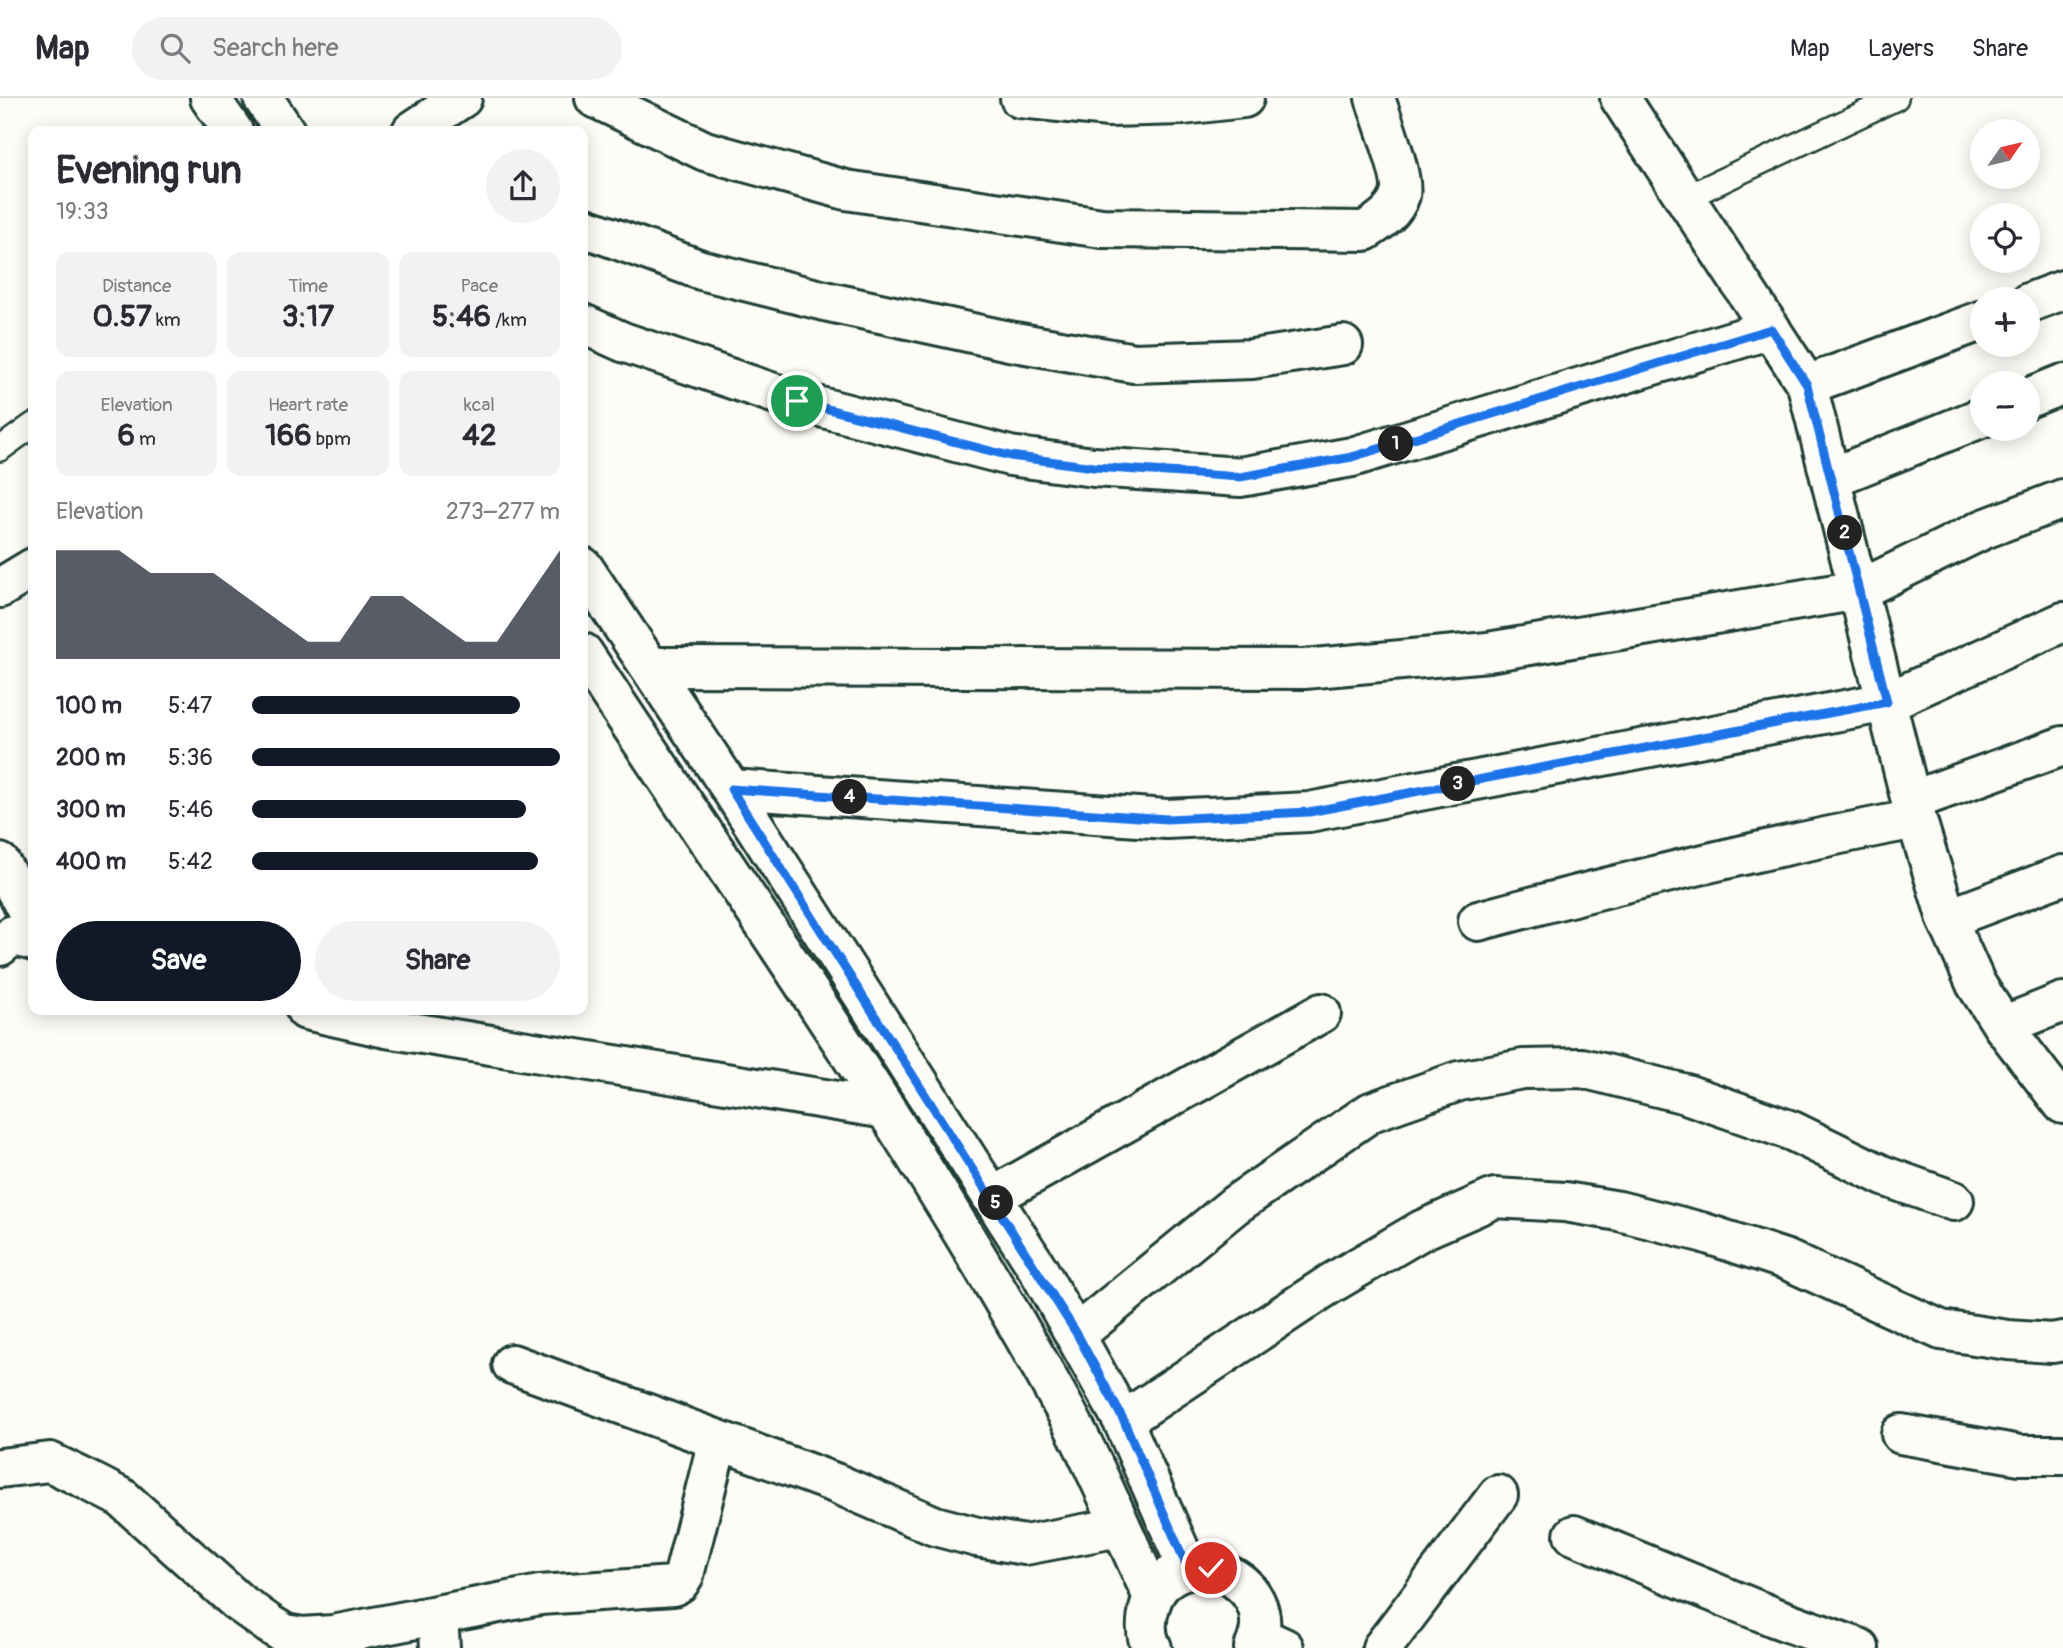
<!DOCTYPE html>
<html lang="en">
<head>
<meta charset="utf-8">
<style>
  body { margin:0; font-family:Pangolin,sans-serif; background:#f2f2f3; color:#2b2b33; height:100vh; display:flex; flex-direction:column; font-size:26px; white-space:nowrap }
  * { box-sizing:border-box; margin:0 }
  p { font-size:23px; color:#7c7c81 }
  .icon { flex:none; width:38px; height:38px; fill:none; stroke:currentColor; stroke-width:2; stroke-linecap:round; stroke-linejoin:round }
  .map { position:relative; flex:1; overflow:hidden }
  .details { position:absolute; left:28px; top:28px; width:560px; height:889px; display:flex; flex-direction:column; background:#fff; border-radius:14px; box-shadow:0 4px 18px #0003 }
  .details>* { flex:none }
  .needle { width:46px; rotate:56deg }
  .controls { position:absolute; left:1970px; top:21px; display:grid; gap:14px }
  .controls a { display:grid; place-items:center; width:70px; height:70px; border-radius:50%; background:#fff; box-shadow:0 4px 18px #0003; font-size:35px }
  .pin { position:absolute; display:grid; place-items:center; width:60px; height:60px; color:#fff; margin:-30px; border:4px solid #fff; border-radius:50%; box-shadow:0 2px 7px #0007 }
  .km { position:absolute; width:35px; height:35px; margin:-18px; border-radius:50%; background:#222; color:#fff; font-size:19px; line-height:35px; text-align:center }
  .round { display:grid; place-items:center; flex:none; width:74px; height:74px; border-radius:37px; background:#f2f2f3 }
  .summary { display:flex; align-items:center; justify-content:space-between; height:119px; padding:0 28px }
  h1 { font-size:38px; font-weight:700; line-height:52px }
  .metrics { display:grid; grid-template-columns:repeat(3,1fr); gap:10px; height:119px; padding:7px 28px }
  .metrics div { display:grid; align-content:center; border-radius:14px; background:#f2f2f3; text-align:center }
  .metrics b { font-size:30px; font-weight:700 }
  .metrics small { font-size:19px; font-weight:400 }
  .metrics p { font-size:19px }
  .chart { height:196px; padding:14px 28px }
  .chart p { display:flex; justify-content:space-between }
  .chart svg { width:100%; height:126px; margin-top:7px; fill:#111827; opacity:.7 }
  .cta { display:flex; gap:14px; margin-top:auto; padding:14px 28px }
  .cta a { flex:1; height:80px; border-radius:42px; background:#111827; color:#fff; font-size:28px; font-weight:700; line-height:80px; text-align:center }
  .cta a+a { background:#f2f2f3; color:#2b2b33 }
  ul { padding:0 28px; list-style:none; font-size:23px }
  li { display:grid; grid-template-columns:112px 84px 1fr; align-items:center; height:52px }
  li i { height:18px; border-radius:9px; background:#111827 }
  header { display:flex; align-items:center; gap:42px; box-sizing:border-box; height:98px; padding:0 35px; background:#fff; border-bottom:2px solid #e1e1e2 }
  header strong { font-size:33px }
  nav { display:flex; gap:38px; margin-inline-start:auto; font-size:24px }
  .search { width:490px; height:63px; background:#f2f2f3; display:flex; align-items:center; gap:18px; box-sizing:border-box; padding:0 24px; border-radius:38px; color:#7c7c81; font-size:26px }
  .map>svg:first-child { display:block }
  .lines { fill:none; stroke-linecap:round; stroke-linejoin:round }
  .lane-casing { stroke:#1f3d34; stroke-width:28 }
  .street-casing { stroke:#1f3d34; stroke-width:44 }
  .secondary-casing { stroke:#1f3d34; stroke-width:44 }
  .lane { stroke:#fdfcf7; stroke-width:23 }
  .street { stroke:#fdfcf7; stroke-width:38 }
  .secondary { stroke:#fdfcf7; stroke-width:38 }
  .route-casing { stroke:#fff; stroke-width:14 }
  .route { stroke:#1a73e8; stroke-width:9 }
</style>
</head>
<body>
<header>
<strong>Map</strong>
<div class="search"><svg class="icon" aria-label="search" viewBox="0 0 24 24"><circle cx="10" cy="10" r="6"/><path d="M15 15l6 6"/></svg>Search here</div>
<nav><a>Map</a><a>Layers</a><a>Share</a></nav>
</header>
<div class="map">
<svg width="2063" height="1550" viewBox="0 0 2063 1550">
  <rect width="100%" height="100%" fill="#fdfcf7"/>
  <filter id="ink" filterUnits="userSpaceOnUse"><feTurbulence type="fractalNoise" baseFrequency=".0143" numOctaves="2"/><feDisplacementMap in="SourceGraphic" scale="14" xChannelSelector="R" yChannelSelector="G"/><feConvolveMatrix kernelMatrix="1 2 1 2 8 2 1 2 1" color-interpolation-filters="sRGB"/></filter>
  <g filter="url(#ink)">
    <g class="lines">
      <!-- lane casing -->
      <g class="lane-casing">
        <g id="lane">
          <path d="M1685,100l211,-100"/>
          <path d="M0,351l33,-24"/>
        </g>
      </g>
      <!-- street casing -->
      <g class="street-casing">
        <g id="street">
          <path d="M595,0l110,53 141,39 256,38 263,3c14,-9 30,-19 35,-36 5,-16 -19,-78 -25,-97"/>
          <path d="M1020,0l89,9 74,-2 61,-7"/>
          <path d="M412,33l50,-33"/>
          <path d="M583,129l118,43 128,32 180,39 125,22 118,-4 91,-14"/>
          <path d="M2028,205l35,-13"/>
          <path d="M583,226l40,18 174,59 213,55 84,11 146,10 112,-20 419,-128"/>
          <path d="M1807,287l176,-65"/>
          <path d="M2028,300l35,-14"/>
          <path d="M1831,380l152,-61"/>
          <path d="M0,490l33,-20"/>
          <path d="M651,569l653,2 184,-17 371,-62 125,-61 79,-30"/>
          <path d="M731,691l436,30 142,-7 578,-110 176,-80"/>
          <path d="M1911,703l152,-55"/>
          <path d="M0,765l33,57"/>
          <path d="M1947,821l116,-44"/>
          <path d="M1478,823c145,-39 290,-74 438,-102"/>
          <path d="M0,848l13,-11 20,6"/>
          <path d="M306,912l80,18 500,81"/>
          <path d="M2003,928l60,-24"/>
          <path d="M992,1099l329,-184"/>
          <path d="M1077,1236l158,-129 136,-93 88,-31 64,-12 59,-1 104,26 106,37 92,45 70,25"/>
          <path d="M512,1266l323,119 100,43 42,11 48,8 95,-18"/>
          <path d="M1123,1323l207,-137 92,-54 73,-32 70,4 54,9 82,21 86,28 154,70 67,10 44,3 11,-2"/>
          <path d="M1901,1336l119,21h43"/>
          <path d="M0,1370l50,-6 35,17 37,19 115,103 32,23 16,10 17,3 31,-2 207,-40 133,-9 6,-3 5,-8 34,-135"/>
          <path d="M1574,1437l200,82 85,31"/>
          <path d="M438,1517l2,33"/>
          <path d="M1260,1539l24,11"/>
          <path d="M1382,1550l116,-153"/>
        </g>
      </g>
      <!-- secondary casing -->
      <g class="secondary-casing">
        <g id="secondary">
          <path d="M210,0l23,33"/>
          <path d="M263,0l22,33"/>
          <path d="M1620,0l187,287 104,416 36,118 29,65 27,42 60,78"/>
          <path d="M583,469l148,222 307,480 85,152 65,148"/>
          <path d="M583,555c164,248 337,492 480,753 34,61 60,128 90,191"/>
          <path d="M1152,1550c-7,-13 -6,-29 -2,-42 20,-73 138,-30 104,42"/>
        </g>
      </g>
      <!-- lane -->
      <use href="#lane" class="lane"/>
      <!-- street -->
      <use href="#street" class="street"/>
      <!-- secondary -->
      <use href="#secondary" class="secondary"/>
    </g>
  </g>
  <g class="lines" filter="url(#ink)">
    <!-- route casing -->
    <g class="route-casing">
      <path id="route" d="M797,303l213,55 84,11 146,10 112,-20 419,-128 36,56 80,317 -578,110 -142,7 -436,-30 346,545 47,87 64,148 23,-1"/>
    </g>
    <!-- route -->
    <use href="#route" class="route"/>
  </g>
</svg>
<div class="controls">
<a><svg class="needle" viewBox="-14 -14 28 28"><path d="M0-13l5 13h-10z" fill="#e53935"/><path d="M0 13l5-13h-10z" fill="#7c7c81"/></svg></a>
<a><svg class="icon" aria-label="locate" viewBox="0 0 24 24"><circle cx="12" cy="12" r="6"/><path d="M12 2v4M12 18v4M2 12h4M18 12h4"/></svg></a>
<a>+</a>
<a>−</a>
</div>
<div class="pin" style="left:797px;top:303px;background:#1e9e55"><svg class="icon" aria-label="arrive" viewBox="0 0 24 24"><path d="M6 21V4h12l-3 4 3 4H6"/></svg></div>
<div class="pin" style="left:1211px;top:1470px;background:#d93025"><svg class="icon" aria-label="check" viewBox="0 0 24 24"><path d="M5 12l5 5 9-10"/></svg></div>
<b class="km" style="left:1396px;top:346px">1</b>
<b class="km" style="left:1845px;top:435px">2</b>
<b class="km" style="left:1458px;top:686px">3</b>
<b class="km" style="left:850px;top:699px">4</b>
<b class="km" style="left:996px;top:1105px">5</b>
<section class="details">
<div class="summary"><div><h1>Evening run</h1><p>19:33</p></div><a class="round"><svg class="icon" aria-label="share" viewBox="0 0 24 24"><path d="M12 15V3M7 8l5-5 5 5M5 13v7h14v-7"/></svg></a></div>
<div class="metrics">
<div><p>Distance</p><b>0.57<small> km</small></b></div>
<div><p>Time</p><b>3:17</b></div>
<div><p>Pace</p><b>5:46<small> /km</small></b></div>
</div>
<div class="metrics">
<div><p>Elevation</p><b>6<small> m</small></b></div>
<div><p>Heart rate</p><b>166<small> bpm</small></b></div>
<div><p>kcal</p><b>42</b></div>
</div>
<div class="chart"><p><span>Elevation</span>273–277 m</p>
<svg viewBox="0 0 160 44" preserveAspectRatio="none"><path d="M0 44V6L10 6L20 6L30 14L40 14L50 14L60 22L70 30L80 38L90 38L100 22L110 22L120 30L130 38L140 38L150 22L160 6V44z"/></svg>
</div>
<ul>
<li><b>100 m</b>5:47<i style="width:87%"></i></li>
<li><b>200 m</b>5:36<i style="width:100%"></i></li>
<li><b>300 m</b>5:46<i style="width:89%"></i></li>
<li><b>400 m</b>5:42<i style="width:93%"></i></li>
</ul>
<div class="cta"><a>Save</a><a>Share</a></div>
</section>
</div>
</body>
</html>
